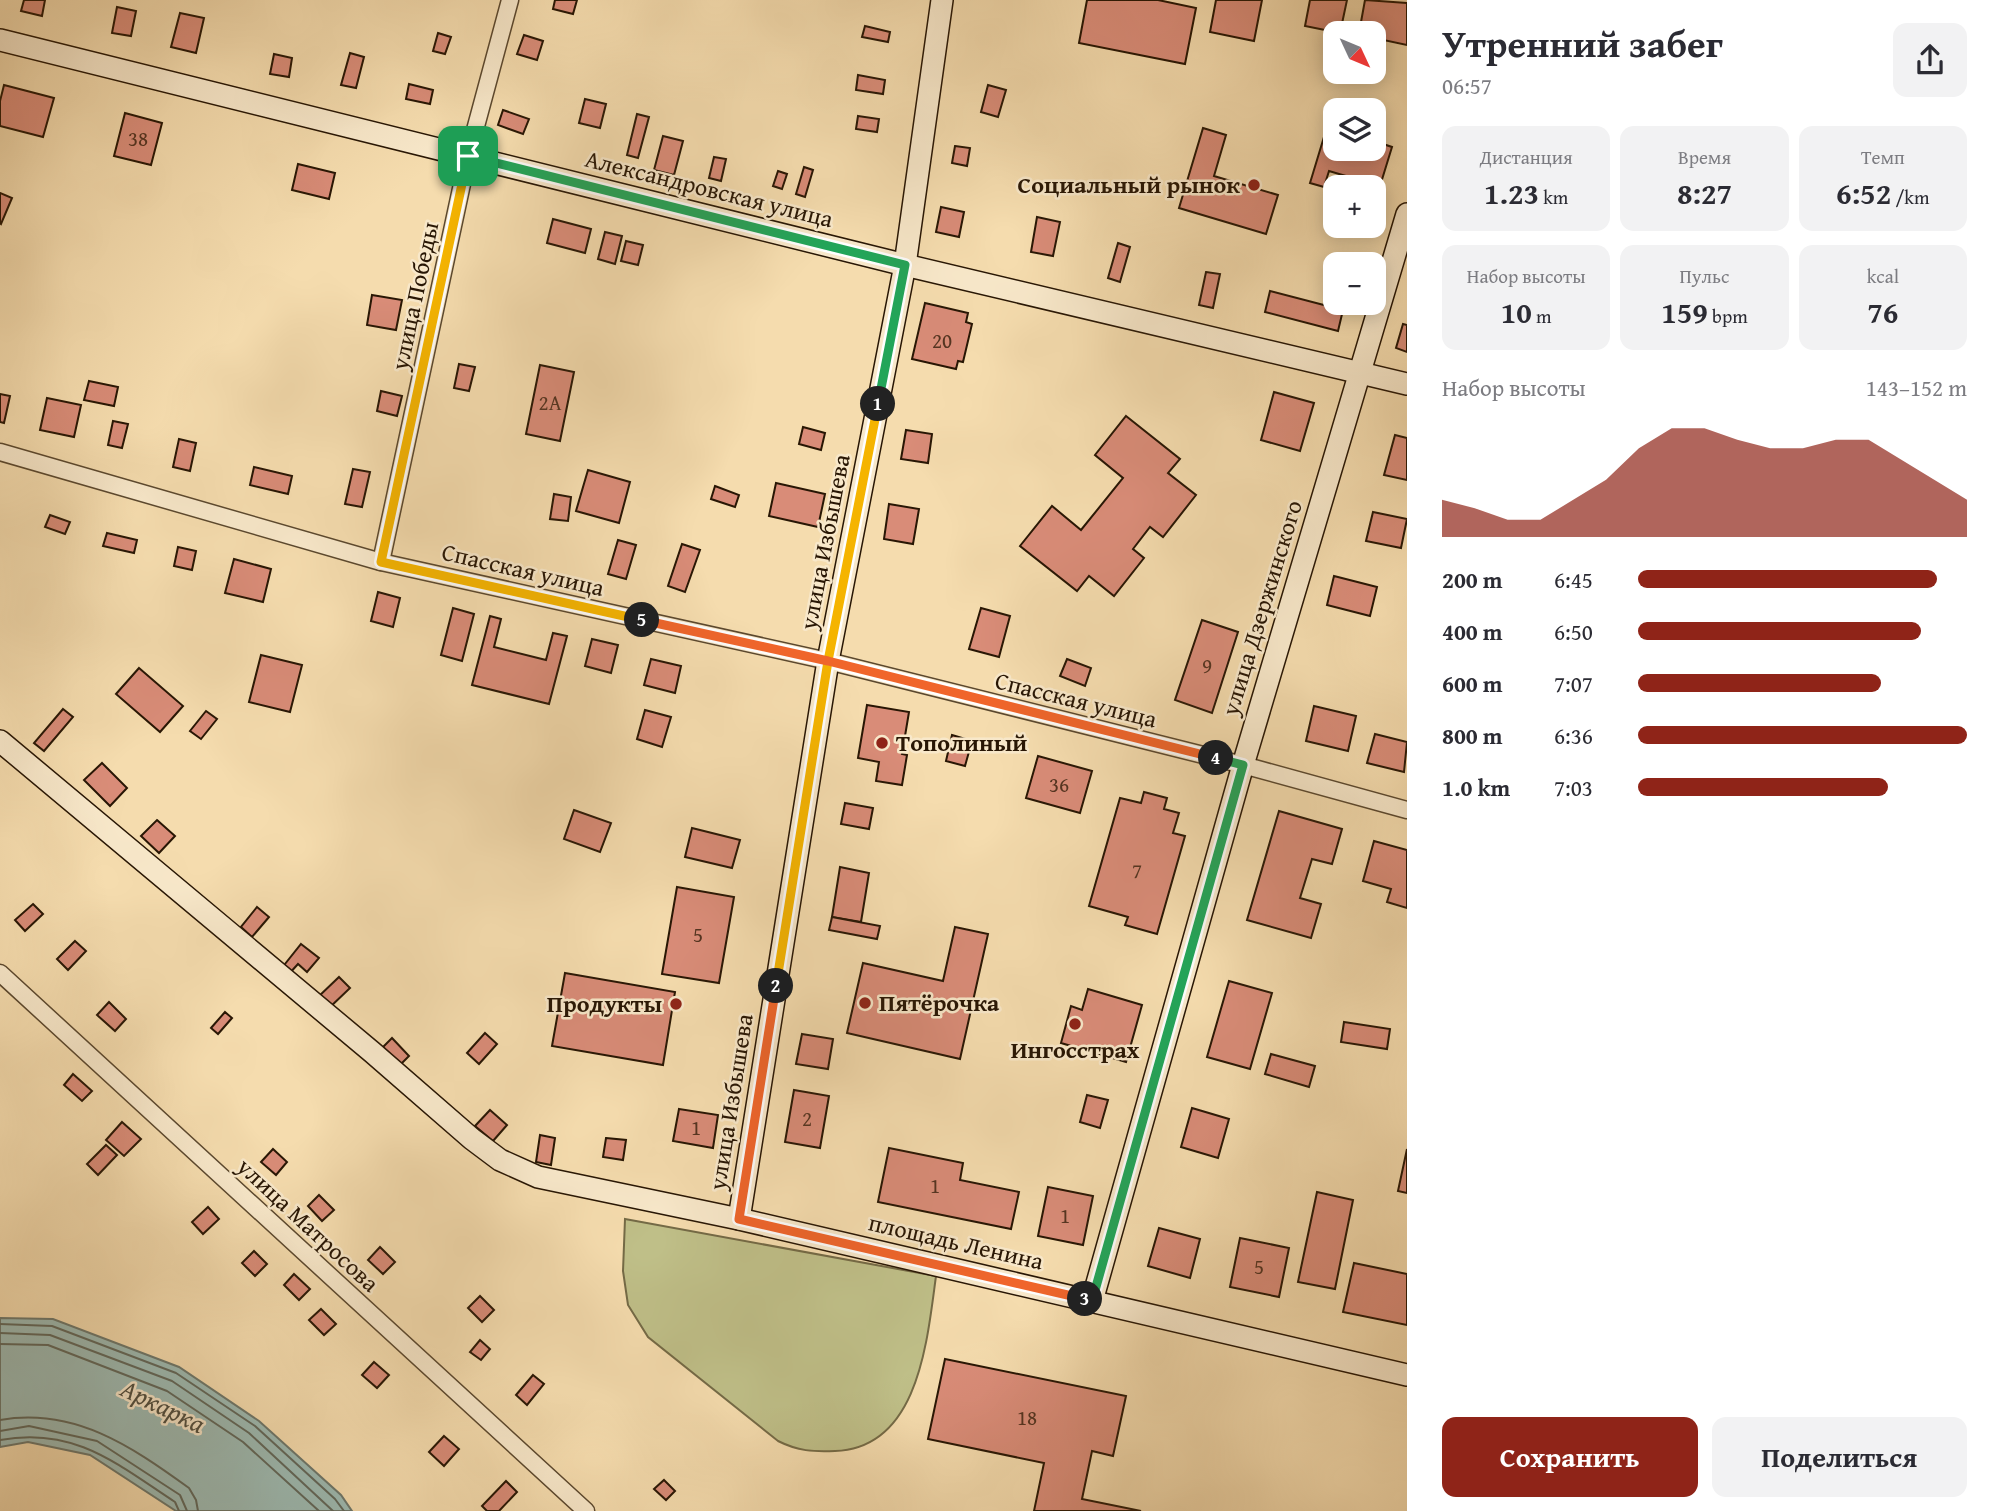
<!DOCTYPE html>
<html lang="ru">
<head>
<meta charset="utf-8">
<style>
  body { margin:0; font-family:"Gentium Book Plus",serif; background:#f2f2f3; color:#2b2b33; height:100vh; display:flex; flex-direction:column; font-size:26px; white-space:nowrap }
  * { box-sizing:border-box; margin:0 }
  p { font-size:23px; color:#7c7c81 }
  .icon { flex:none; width:38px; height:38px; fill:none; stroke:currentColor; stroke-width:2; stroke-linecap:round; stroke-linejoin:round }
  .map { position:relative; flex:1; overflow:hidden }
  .drawer { display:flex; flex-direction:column; background:#fff; width:595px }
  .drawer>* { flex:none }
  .needle { width:46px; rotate:134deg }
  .buttons { position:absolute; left:1323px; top:21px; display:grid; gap:14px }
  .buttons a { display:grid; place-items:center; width:63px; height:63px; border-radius:14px; background:#fff; box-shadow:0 4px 18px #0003; font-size:35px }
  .pin { position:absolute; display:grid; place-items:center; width:60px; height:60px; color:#fff; margin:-30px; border-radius:14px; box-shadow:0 4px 10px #0006 }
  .km { position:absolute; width:35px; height:35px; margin:-18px; border-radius:50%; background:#222; color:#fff; font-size:19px; line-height:35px; text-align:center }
  .round { display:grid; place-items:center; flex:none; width:74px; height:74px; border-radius:14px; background:#f2f2f3 }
  .headline { display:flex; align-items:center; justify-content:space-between; height:119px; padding:0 35px }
  h1 { font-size:38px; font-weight:800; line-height:52px }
  .metrics { display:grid; grid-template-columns:repeat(3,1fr); gap:10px; height:119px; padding:7px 35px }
  .metrics div { display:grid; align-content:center; border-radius:14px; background:#f2f2f3; text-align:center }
  .metrics b { font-size:30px; font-weight:800 }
  .metrics small { font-size:19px; font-weight:400 }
  .metrics p { font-size:19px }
  .chart { height:196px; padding:14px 35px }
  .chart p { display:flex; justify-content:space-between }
  .chart svg { width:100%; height:126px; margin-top:7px; fill:#8f2418; opacity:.7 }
  .action { display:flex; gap:14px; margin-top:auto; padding:14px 35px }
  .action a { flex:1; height:80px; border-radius:14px; background:#8f2418; color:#fff; font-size:28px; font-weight:800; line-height:80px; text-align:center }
  .action a+a { background:#f2f2f3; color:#2b2b33 }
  ul { padding:0 35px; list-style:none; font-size:23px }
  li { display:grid; grid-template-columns:112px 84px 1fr; align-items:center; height:52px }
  li i { height:18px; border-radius:9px; background:#8f2418 }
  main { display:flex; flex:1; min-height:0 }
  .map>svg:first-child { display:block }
  .green { fill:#bfbf88; stroke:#746a46; stroke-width:2 }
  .water { fill:#9dbab2; stroke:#6e786c; stroke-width:2 }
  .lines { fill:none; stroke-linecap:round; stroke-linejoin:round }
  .shore { stroke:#62685b; stroke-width:2 }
  .building { fill:#d98c78; stroke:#281604; stroke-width:2 }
  .street-casing { stroke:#5b482e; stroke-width:19 }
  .secondary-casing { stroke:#281604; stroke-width:24 }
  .street { stroke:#f8e8ca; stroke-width:16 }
  .secondary { stroke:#f8e8ca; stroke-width:21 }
  .split-1-casing { stroke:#fff; stroke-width:14 }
  .split-2-casing { stroke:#fff; stroke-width:14 }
  .split-3-casing { stroke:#fff; stroke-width:14 }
  .split-4-casing { stroke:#fff; stroke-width:14 }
  .split-5-casing { stroke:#fff; stroke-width:14 }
  .split-6-casing { stroke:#fff; stroke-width:14 }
  .split-1 { stroke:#22a559; stroke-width:9 }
  .split-2 { stroke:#f5b400; stroke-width:9 }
  .split-3 { stroke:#f0652b; stroke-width:9 }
  .split-4 { stroke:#22a559; stroke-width:9 }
  .split-5 { stroke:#f0652b; stroke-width:9 }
  .split-6 { stroke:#f5b400; stroke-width:9 }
  .poi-dot { fill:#8f2418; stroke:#f8e8ca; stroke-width:2.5 }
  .labels { text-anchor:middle; stroke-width:5; stroke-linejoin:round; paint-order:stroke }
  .number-label { font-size:21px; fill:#543421 }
  .poi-label { font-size:24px; font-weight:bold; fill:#281604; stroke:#f8e8ca; text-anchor:end }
  .street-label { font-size:24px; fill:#281604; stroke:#f8e8ca }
  .water-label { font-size:26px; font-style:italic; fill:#514f41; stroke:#f8e8ca }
</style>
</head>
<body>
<main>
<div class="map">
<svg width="1407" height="1511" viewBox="0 0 1407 1511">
  <rect width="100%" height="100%" fill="#f5dcae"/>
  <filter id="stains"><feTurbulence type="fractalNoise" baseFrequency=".00286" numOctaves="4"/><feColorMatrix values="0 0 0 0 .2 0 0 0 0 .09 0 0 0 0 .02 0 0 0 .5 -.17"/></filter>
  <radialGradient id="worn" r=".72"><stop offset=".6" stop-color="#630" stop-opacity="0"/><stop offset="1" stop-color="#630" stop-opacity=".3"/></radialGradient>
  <!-- green -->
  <path class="green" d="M625,1219l311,57c-9,65 -17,172 -101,175 -22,1 -37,0 -57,-10l-130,-104 -20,-32 -5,-34z"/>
  <!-- water -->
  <path class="water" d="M0,1318l53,1 126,48 80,54 82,74 11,16h-176l-86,-56 -62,-13 -28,5z"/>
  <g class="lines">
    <!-- shore -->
    <g class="shore">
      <path d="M0,1324l52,2 124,47 79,53 80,73 9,12"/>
      <path d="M0,1333l50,2 122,46 77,52 84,78"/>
      <path d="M0,1344l48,1 119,46 76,51 76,69"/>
      <path d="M0,1420c74,-13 131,26 189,68l7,12 2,11"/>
      <path d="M0,1431l29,-5 68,15 83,54 7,16"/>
      <path d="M0,1440c74,-14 117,24 175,62l4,9"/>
    </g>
  </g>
  <!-- building -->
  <g class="building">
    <path d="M24,0h21l-3,16 -21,-5z"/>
    <path d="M555,0h22l-4,14 -20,-5z"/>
    <path d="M1087,0h71l38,8 -11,56 -106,-21z"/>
    <path d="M1216,0h46l-8,41 -44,-9z"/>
    <path d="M1310,0h37l-7,33 -35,-7z"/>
    <path d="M1365,0l42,3v42l-33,-7v-5h-15z"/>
    <path d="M117,7l19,4 -5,25 -19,-3z"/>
    <path d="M180,13l24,5 -8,35 -25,-6z"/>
    <path d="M865,26l25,6 -2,10 -26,-5z"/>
    <path d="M438,33l13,4 -6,17 -12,-3z"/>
    <path d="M524,35l19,6 -6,19 -20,-6z"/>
    <path d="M350,53l14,4 -8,31 -15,-3z"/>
    <path d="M274,54l18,4 -3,19 -19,-3z"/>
    <path d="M858,75l27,5 -2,14 -27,-4z"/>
    <path d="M409,84l24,6 -3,14 -24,-5z"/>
    <path d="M4,85l50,13 -11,39 -43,-11v-25z"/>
    <path d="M988,85l18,5 -8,27 -17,-5z"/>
    <path d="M585,99l21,5 -6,24 -21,-5z"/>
    <path d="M503,110l26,9 -6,15 -25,-9z"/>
    <path d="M125,113l37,10 -11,42 -37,-9z"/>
    <path d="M637,114l12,3 -11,41 -11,-3z"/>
    <path d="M858,116l21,3 -2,13 -21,-3z"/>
    <path d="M1327,127l8,3v19h39v-8l18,6 -12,39 -51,-15 -5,16 -14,-4z"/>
    <path d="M1203,128l23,7 -12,41 64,19 -12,39 -87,-26z"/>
    <path d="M663,136l20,5 -9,34 -20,-5z"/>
    <path d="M955,146l15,2 -3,18 -15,-3z"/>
    <path d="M714,157l12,2 -5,22 -12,-3z"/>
    <path d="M298,164l37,9 -6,26 -37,-9z"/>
    <path d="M804,167l9,3 -8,27 -9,-3z"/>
    <path d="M778,171l9,3 -5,15 -9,-3z"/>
    <path d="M0,193l12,5 -11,26 -1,-1z"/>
    <path d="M941,207l23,5 -5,25 -23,-5z"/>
    <path d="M1037,217l23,5 -7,34 -22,-4z"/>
    <path d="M553,219l38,10 -6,24 -38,-10z"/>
    <path d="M605,232l17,4 -7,28 -17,-5z"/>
    <path d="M626,241l17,4 -5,20 -17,-4z"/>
    <path d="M1118,243l12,4 -10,35 -12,-4z"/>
    <path d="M1206,272l14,2 -7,34 -14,-3z"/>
    <path d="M1270,291l73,19 -5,21 -73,-19z"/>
    <path d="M372,295l30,5 -6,30 -29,-5z"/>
    <path d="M925,303l43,10 -2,9 6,2 -9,38 -5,-1 -2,8 -44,-10z"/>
    <path d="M1403,324l4,1v27l-11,-4z"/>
    <path d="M459,364l16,3 -6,24 -15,-3z"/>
    <path d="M540,365l34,7 -14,69 -34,-7z"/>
    <path d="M89,381l29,6 -4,19 -30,-6z"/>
    <path d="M381,391l21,5 -5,20 -20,-5z"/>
    <path d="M1274,392l40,11 -14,48 -39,-11z"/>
    <path d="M0,394l10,2 -6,27 -4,-1z"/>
    <path d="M47,398l34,7 -7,32 -34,-7z"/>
    <path d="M1126,416l54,43 -12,14 28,22 -33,42 -13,-10 -17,22 11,9 -30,38 -25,-20 -12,15 -57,-45 32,-40 29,24 42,-52 -28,-23z"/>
    <path d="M113,421l15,3 -6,24 -14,-3z"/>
    <path d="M803,427l22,6 -4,17 -22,-6z"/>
    <path d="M906,430l26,4 -4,29 -27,-4z"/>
    <path d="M1395,435l12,3v42l-23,-5z"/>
    <path d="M179,439l17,4 -6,28 -17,-4z"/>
    <path d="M254,467l38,9 -4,18 -38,-9z"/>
    <path d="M353,469l17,3 -8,35 -17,-3z"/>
    <path d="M588,470l42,12 -11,41 -43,-12z"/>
    <path d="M776,483l49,11 -7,33 -49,-11z"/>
    <path d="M715,486l24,9 -4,12 -24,-8z"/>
    <path d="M554,494l17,3 -3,24 -18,-2z"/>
    <path d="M889,504l30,5 -6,35 -29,-5z"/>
    <path d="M1373,512l34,7 -6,29 -35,-7z"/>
    <path d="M50,515l20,7 -5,12 -20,-7z"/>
    <path d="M107,533l30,7 -3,13 -31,-7z"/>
    <path d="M618,540l18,5 -10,34 -18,-5z"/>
    <path d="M682,544l18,6 -15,42 -17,-6z"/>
    <path d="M178,547l18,4 -4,19 -18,-4z"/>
    <path d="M234,559l37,10 -8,33 -38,-9z"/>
    <path d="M1334,576l43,11 -7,29 -43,-11z"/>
    <path d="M378,592l22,6 -7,29 -22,-6z"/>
    <path d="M453,608l21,6 -12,47 -21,-6z"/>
    <path d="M981,608l29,8 -11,41 -30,-8z"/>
    <path d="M490,616l11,3 -7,28 52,13 7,-27 14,3 -18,68 -77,-19z"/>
    <path d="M1202,620l36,12 -26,81 -37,-13z"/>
    <path d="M592,639l26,6 -7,28 -26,-7z"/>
    <path d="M261,655l41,10 -12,47 -41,-10z"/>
    <path d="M651,659l30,7 -6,27 -31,-8z"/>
    <path d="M1067,659l24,9 -6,18 -25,-10z"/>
    <path d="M139,668l44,38 -23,26 -44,-38z"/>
    <path d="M867,705l42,7 -7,42 5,1 -5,30 -26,-4 3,-19 -21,-4z"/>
    <path d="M1314,706l42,10 -8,35 -42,-10z"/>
    <path d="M63,709l10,8 -29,34 -10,-8z"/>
    <path d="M645,710l26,7 -9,30 -25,-8z"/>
    <path d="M206,711l11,8 -16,20 -11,-8z"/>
    <path d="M1375,734l32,8 -3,30 -37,-9z"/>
    <path d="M952,735l20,6 -7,25 -19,-5z"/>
    <path d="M1038,756l54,15 -12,42 -54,-15z"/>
    <path d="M102,763l25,25 -17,18 -26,-26z"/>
    <path d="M1144,792l23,6 -3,11 15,4 -6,20 12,3 -28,98 -32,-9 3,-8 -39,-11 31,-108 21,5z"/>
    <path d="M845,803l28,5 -4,21 -28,-5z"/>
    <path d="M574,810l37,13 -11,29 -36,-13z"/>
    <path d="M1279,811l63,18 -10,35 -20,-5 -12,39 21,6 -10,34 -64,-18z"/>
    <path d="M157,820l18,16 -16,17 -18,-17z"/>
    <path d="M692,828l48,12 -8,28 -47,-11z"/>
    <path d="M1374,841l33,9v58l-20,-6 4,-13 -28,-8z"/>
    <path d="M840,867l29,6 -8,49 -29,-5z"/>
    <path d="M677,887l57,10 -15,86 -57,-9z"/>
    <path d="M33,904l10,10 -18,17 -10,-11z"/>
    <path d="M257,907l12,10 -17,20 -11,-10z"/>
    <path d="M832,917l48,9 -3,13 -48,-9z"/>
    <path d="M955,927l33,7 -28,125 -113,-26 16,-70 80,18z"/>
    <path d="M75,941l11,10 -18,19 -11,-11z"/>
    <path d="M301,944l18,14 -12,14 -9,-8 -10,11 -7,-6z"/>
    <path d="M565,973l110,19 -12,73 -111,-19z"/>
    <path d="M339,977l11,11 -22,21 -11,-11z"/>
    <path d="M1229,981l43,12 -22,76 -43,-12z"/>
    <path d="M1088,989l54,16 -16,57 -65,-19 10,-37 11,4z"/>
    <path d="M109,1002l17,17 -11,12 -18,-16z"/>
    <path d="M225,1012l7,6 -14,16 -7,-6z"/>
    <path d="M1344,1022l46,7 -3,20 -46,-7z"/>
    <path d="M485,1033l12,11 -18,20 -12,-11z"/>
    <path d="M802,1034l31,5 -5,30 -32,-5z"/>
    <path d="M392,1038l17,18 -9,9 -17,-18z"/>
    <path d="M1271,1054l44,12 -6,21 -44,-13z"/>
    <path d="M73,1074l19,17 -10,10 -18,-16z"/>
    <path d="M794,1090l35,6 -9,52 -35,-6z"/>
    <path d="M1087,1095l21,5 -8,28 -20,-6z"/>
    <path d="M1192,1108l37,11 -11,39 -37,-11z"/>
    <path d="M679,1109l39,6 -5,33 -40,-7z"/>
    <path d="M490,1110l17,15 -14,16 -18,-15z"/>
    <path d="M122,1122l19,17 -17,17 -18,-16z"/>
    <path d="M540,1135l15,3 -4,27 -15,-3z"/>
    <path d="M606,1138l20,2 -3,20 -20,-3z"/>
    <path d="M106,1145l11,10 -19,20 -11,-11z"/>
    <path d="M889,1148l74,15 -3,17 59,12 -8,37 -133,-27z"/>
    <path d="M273,1149l14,13 -11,13 -15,-13z"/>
    <path d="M1407,1149v44l-9,-2z"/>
    <path d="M1048,1187l45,9 -10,49 -45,-9z"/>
    <path d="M1317,1192l36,8 -18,89 -37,-7z"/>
    <path d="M319,1195l15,15 -12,11 -14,-15z"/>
    <path d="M208,1207l11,12 -16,15 -11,-12z"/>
    <path d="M1159,1228l41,11 -10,39 -42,-12z"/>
    <path d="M1240,1238l49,10 -10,49 -49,-10z"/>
    <path d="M380,1247l15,15 -12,12 -15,-14z"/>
    <path d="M254,1251l13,13 -12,12 -13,-13z"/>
    <path d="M1354,1263l53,11v51l-64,-13z"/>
    <path d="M294,1274l16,15 -11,11 -15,-15z"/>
    <path d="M480,1296l14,14 -12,12 -14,-14z"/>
    <path d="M321,1309l15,15 -12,11 -15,-15z"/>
    <path d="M480,1340l10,9 -9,11 -11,-8z"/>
    <path d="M945,1359l181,37 -13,60 -21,-5 -10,48 59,12h-107l10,-48 -116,-24z"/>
    <path d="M374,1362l15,13 -12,13 -15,-13z"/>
    <path d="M533,1375l11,9 -17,21 -11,-10z"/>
    <path d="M444,1436l15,13 -15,17 -15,-14z"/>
    <path d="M664,1480l11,11 -9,9 -12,-11z"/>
    <path d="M506,1481l11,11 -18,19h-12l-5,-5z"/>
  </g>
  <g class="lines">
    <!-- street casing -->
    <g class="street-casing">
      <g id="street">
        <path d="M0,452l381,110 447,99 415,104 164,45"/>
        <path d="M381,562l87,-406 42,-156"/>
        <path d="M0,973l586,538"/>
      </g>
    </g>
    <!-- secondary casing -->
    <g class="secondary-casing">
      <g id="secondary">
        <path d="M0,40l905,225 502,119"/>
        <path d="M0,741l372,311 100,87 28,21 38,17 201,42 668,156"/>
        <path d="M739,1219l89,-558 77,-396 37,-265"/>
        <path d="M1092,1301l151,-536 164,-551"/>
      </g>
    </g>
    <!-- street -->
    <use href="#street" class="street"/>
    <!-- secondary -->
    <use href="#secondary" class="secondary"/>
  </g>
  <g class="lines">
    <!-- split-1 casing -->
    <g class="split-1-casing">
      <path id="split-1" d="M468,156l437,109 -27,139"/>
    </g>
    <!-- split-2 casing -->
    <g class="split-2-casing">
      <path id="split-2" d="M776,986l52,-325 50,-257"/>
    </g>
    <!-- split-3 casing -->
    <g class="split-3-casing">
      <path id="split-3" d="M776,986l-37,233 346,80"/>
    </g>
    <!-- split-4 casing -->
    <g class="split-4-casing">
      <path id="split-4" d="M1085,1299l7,2 151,-536 -27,-7"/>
    </g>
    <!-- split-5 casing -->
    <g class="split-5-casing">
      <path id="split-5" d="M642,620l186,41 388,97"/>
    </g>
    <!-- split-6 casing -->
    <g class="split-6-casing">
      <path id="split-6" d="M468,156l-87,406 261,58"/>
    </g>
    <!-- split-1 -->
    <use href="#split-1" class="split-1"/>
    <!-- split-2 -->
    <use href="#split-2" class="split-2"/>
    <!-- split-3 -->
    <use href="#split-3" class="split-3"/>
    <!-- split-4 -->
    <use href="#split-4" class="split-4"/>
    <!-- split-5 -->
    <use href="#split-5" class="split-5"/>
    <!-- split-6 -->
    <use href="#split-6" class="split-6"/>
  </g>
  <!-- markers -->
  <g class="poi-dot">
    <circle cx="1254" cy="185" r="7"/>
    <circle cx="882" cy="743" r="7"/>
    <circle cx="865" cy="1003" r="7"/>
    <circle cx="676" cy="1004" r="7"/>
    <circle cx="1075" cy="1024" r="7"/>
  </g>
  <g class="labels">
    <!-- number labels -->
    <g class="number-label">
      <text x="138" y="146">38</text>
      <text x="942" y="348">20</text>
      <text x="550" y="410">2А</text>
      <text x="1207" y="673">9</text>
      <text x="1059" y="792">36</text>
      <text x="1137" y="878">7</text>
      <text x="698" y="942">5</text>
      <text x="807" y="1126">2</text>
      <text x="696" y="1135">1</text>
      <text x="935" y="1193">1</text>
      <text x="1065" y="1223">1</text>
      <text x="1259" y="1274">5</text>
      <text x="1027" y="1425">18</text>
    </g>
    <!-- poi labels -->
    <g class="poi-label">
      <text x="1240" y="193">Социальный рынок</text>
      <text x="896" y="751" text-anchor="start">Тополиный</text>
      <text x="879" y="1011" text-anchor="start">Пятёрочка</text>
      <text x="662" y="1012">Продукты</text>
      <text x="1075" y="1058" text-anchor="middle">Ингосстрах</text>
    </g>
    <!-- street labels -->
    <g class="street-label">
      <text transform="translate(709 189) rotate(14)" y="8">Александровская улица</text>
      <text transform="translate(415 296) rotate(-78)" y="8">улица Победы</text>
      <text transform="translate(825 542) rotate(-79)" y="8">улица Избышева</text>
      <text transform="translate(523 570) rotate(13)" y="8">Спасская улица</text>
      <text transform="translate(1262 608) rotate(-73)" y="8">улица Дзержинского</text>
      <text transform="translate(1076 700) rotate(14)" y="8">Спасская улица</text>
      <text transform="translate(731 1102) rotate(-81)" y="8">улица Избышева</text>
      <text transform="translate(308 1225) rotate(43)" y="8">улица Матросова</text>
      <text transform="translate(956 1242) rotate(13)" y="8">площадь Ленина</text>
    </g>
    <!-- water labels -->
    <g class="water-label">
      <text transform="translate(163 1406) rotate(26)" y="9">Аркарка</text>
    </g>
  </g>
  <rect width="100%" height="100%" filter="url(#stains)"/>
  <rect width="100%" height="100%" fill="url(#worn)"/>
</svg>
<div class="buttons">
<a><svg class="needle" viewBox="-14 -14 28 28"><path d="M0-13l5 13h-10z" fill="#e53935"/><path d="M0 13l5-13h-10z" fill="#7c7c81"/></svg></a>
<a><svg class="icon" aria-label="layers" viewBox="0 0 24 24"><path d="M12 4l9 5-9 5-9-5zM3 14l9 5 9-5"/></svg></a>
<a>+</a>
<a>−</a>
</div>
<div class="pin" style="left:468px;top:156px;background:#1e9e55"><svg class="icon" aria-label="arrive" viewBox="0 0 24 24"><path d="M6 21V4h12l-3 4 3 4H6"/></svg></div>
<b class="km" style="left:878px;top:404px">1</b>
<b class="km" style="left:776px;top:986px">2</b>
<b class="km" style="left:1085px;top:1299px">3</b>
<b class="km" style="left:1216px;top:758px">4</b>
<b class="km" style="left:642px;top:620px">5</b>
</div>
<section class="drawer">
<div class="headline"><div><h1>Утренний забег</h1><p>06:57</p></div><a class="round"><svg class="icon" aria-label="share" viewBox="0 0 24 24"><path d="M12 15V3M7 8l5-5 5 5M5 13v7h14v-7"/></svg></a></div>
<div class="metrics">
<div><p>Дистанция</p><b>1.23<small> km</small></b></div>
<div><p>Время</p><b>8:27</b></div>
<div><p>Темп</p><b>6:52<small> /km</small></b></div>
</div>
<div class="metrics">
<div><p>Набор высоты</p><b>10<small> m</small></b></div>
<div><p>Пульс</p><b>159<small> bpm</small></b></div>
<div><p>kcal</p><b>76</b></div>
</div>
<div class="chart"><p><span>Набор высоты</span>143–152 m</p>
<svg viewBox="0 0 160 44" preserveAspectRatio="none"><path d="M0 44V31L10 34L20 38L30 38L40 31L50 24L60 13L70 6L80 6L90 10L100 13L110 13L120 10L130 10L140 17L150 24L160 31V44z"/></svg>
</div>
<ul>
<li><b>200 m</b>6:45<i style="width:91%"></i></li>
<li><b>400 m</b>6:50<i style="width:86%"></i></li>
<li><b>600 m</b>7:07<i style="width:74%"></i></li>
<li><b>800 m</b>6:36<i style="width:100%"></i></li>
<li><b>1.0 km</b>7:03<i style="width:76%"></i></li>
</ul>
<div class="action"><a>Сохранить</a><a>Поделиться</a></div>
</section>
</main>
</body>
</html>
